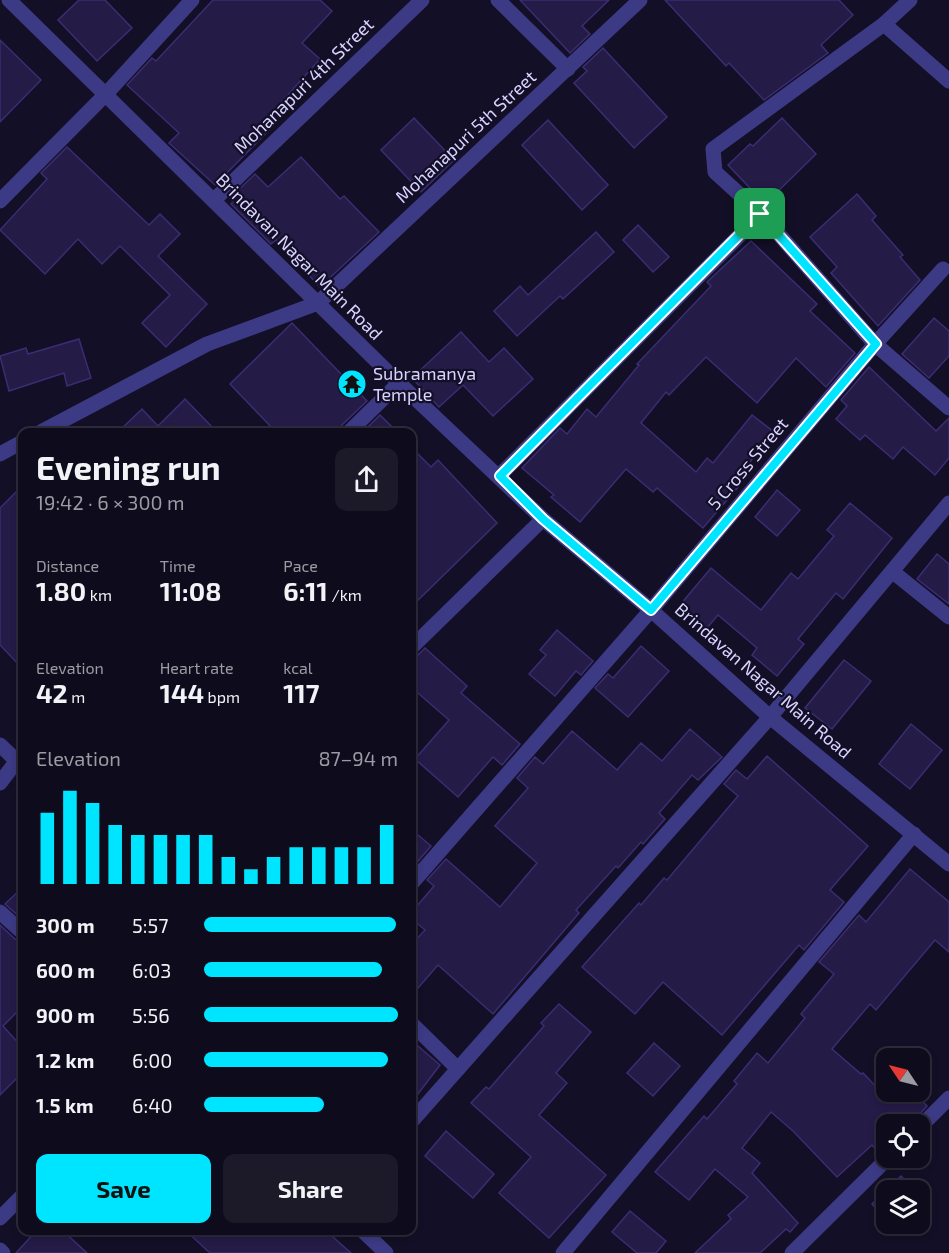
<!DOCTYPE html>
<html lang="en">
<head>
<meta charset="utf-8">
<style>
  body { margin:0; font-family:"Exo 2",sans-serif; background:#1c1929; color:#f1f3f6; height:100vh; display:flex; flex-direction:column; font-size:22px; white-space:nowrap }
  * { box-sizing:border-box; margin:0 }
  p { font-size:20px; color:#9b9ba3 }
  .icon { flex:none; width:33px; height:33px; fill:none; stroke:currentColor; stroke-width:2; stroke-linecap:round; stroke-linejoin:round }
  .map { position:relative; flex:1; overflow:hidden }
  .sheet { position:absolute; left:18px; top:428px; width:398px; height:807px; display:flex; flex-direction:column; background:#0e0b1c; border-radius:12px; box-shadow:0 3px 9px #0003,0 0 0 2px #2e2b3b }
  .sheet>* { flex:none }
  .needle { width:39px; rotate:305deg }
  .buttons { position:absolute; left:876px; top:1048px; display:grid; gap:12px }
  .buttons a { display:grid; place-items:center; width:54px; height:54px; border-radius:12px; background:#0e0b1c; box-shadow:0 3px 9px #0003,0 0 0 2px #2e2b3b; font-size:30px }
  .pin { position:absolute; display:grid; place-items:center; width:51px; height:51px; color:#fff; margin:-26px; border-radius:12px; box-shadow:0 3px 9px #0006 }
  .round { display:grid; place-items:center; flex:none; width:63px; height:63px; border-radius:12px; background:#1c1929 }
  .headline { display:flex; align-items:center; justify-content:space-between; height:102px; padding:0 18px }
  h1 { font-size:33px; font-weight:700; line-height:45px }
  .figures { display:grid; grid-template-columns:repeat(3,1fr); gap:9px; height:102px; padding:6px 18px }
  .figures div { display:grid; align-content:center }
  .figures b { font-size:26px; font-weight:700 }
  .figures small { font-size:16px; font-weight:400 }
  .figures p { font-size:16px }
  .chart { height:168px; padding:12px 18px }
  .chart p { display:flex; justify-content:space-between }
  .chart svg { width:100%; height:108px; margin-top:6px; stroke:#00e5ff; stroke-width:6 }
  .button { display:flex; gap:12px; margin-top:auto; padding:12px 18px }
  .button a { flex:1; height:69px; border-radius:12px; background:#00e5ff; color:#111; font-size:24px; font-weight:700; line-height:69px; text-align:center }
  .button a+a { background:#1c1929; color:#f1f3f6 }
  ul { padding:0 18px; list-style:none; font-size:20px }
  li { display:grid; grid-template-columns:96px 72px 1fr; align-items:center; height:45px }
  li i { height:15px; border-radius:8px; background:#00e5ff }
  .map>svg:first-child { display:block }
  .building { fill:#241b47; stroke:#3b2d73; stroke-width:1.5 }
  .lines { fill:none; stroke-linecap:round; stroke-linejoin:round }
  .minor { stroke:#3d3a85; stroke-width:15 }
  .tertiary { stroke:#3d3a85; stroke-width:15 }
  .route-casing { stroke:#fff; stroke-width:12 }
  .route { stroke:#00e5ff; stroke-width:8 }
  .labels { text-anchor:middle; stroke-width:4.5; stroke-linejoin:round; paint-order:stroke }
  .street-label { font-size:18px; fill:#d9d4ff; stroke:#130f26 }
  .poi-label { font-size:18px; fill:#d9d4ff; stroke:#130f26; text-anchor:start }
</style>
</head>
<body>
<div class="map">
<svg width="949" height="1253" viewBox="0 0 949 1253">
  <rect width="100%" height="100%" fill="#130f26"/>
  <!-- building -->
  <g class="building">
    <path d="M79,0h26l27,28 -35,33 -39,-41z"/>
    <path d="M213,0h107l12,11 -30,32 18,16 -50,56 7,7 -62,63 -46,-42 10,-10 -52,-48 25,-27 4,3z"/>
    <path d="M520,0h89l-27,26 8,8 -20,19z"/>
    <path d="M665,0h174l14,15 -32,30 7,8 -64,47 -35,-37 -3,3z"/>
    <path d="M0,40l41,40 -41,42z"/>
    <path d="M603,48l64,69 -33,31 -60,-65 13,-12 -4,-4z"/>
    <path d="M414,118l40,42 -33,32 -40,-42z"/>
    <path d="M782,118l34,36 -51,50 -37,-39 22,-21 3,2z"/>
    <path d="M548,120l60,65 -26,25 -60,-65z"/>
    <path d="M67,147l82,78 11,-11 20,20 -22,22 49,48 -41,43 -24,-24 28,-28 -50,-49 -18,18 -24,-25 -33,35 -45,-44 47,-51 -6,-6z"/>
    <path d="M301,157l39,42 4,-3 35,36 -59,55 -44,-47 -5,4 -40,-40 2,-2 -3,-4 25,-24 13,13z"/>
    <path d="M857,194l19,22 -4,4 31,35 -3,2 20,23 -42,46 -47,-53 6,-6 -27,-30z"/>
    <path d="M638,225l31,32 -16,15 -30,-32z"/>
    <path d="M596,232l18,20 -51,47 -3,-3 -43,40 -23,-25 26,-25 8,9z"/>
    <path d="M751,241l66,63 -7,7 45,42 -29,34 -30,-29 -39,45 -51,-46 -37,38 -3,-3 -25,31 55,49 11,-14 6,5 39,-48 22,17 -40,50 5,4 -36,42 -46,-40 -4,4 -27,-23 -46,53 -29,-25 3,-2 -32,-27 38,-40 7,6 20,-25 9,8 43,-52 -2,-1 74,-78 -4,-4z"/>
    <path d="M934,318l15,13v25l-20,22 -27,-24z"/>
    <path d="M292,323l75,78 -25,24 -2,7h-64l-46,-48z"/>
    <path d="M461,332l28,30 15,-14 29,31 -40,37 -30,-31 -24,22 -27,-29z"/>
    <path d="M79,339l12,39 -24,8 -3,-13 -55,18 -9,-35 26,-8 2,6z"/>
    <path d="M869,367l67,64 13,-13v40l-14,17 -32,-28 -10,12 -28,-24 -5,5 -24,-21 11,-13 -6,-6z"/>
    <path d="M185,399l32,33h-99l24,-23 16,17z"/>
    <path d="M380,415l17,17h-34z"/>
    <path d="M411,447l20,20 7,-7 59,63 -86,84z"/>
    <path d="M22,486v182l-22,-23v-137z"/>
    <path d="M777,490l23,20 -23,26 -22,-19z"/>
    <path d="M850,503l42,35 -49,61 -7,-6 -38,46 6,5 -27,32 -25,-21 5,-7 -39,-33 -11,13 -27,-23 31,-37 50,42 30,-37 7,6 36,-43 -7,-6z"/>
    <path d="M937,554l12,10v40l-32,-25z"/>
    <path d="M557,630l36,31 -12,14 -5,-4 -21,25 -26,-22 17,-19 -6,-5z"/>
    <path d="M641,646l28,25 -41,46 -33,-29 13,-14 5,4z"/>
    <path d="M425,648l42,38 -6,7 59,51 -18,21 -9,-8 -35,40 -43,-38 34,-39 -38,-33v-25z"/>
    <path d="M844,660l27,21 -39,48 -27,-21z"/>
    <path d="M911,724l31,26 -32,39 -31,-25z"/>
    <path d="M690,729l32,28 -24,23 -6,-5 -33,38 6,6 -22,25 -2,-2 -23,26 -2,-2 -40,44 3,3 -86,101 -55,-49 -27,31v-51l14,-15 -14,-12v-5l23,-27 -7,-6 19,-21 54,48 37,-44 -42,-37 33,-38 -11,-10 18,-21 8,7 29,-33 45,39 24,-27 21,18z"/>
    <path d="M767,756l101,90 -38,44 14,12 -40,48 -5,-5 -77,90 -59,-53 -28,32 -53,-47 57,-64 2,2 23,-27 3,2 71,-84 -14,-12 12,-14 11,9z"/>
    <path d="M411,829l20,17 -18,21 -2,-1z"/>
    <path d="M910,869l39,33v50l-14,-12 -59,70 -6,-6 -38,45 29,25 2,-1 18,19h32l14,14 -17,19h-24v24l-7,4 -7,-8 -35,32 -44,-46 -22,-19 -29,36 18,15 -8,10 46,50 -8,9 -4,-3 -26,24h-65l36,-34 -3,-4 20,-18 -33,-28 -26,31 -34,-28 49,-56 3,3 30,-35 -3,-3 23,-28 11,10 37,-45 -4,-4 33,-40 -15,-12 40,-47 7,7z"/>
    <path d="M22,888v31l-17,-15z"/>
    <path d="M0,925l15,14 7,2v66l-19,19 19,21v26l-22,22z"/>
    <path d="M559,1004l32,28 -35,41 11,10 -28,32 67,60 -57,63 -50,-45 32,-36 -60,-54 15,-16 3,2 55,-63 -3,-3z"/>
    <path d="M411,1040l29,25 -29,38z"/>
    <path d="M654,1043l26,23 -27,30 -26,-23z"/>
    <path d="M446,1131l48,43 -21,24 -48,-42z"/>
    <path d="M901,1176l14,15h-29v28l-14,-15z"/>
    <path d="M920,1196l8,9 -8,9z"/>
    <path d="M630,1211l36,30 -10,12h-19l-25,-21z"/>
    <path d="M891,1224h17l-9,9z"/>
    <path d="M37,1230h25l25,23h-71z"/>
    <path d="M185,1230h140l26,23h-141z"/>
  </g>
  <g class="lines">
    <!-- minor -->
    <g class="minor">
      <path d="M498,0l70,69"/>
      <path d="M910,0l-26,24 -171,125 2,23 46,42 114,130 74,64"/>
      <path d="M884,24l65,57"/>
      <path d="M214,200l208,-200"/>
      <path d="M0,201l106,-107 86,-94"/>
      <path d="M41,432l166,-88 111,-41 322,-303"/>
      <path d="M349,432l50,-49"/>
      <path d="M0,454l22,-12"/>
      <path d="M499,476l262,-262"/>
      <path d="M893,572l56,45"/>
      <path d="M411,648l132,-129"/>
      <path d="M0,745l22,21"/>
      <path d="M0,783l22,-29"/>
      <path d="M411,884l240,-274 224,-266 68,-75"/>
      <path d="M0,912l22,20"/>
      <path d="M411,1023l47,46"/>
      <path d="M411,1122l359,-405 179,-214"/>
      <path d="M920,1127l29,-29"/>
      <path d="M0,1218l22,-22"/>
      <path d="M362,1230l24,23"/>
      <path d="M0,1250l3,3"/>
      <path d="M563,1253l351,-419"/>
      <path d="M792,1253l96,-95"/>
    </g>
    <!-- tertiary -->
    <path class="tertiary" d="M9,0l390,383 144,136 108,91 119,107 179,147"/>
  </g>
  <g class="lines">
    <!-- route casing -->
    <g class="route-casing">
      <path id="route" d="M760,214l116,130 -225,266 -108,-91 -43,-43z"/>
    </g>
    <!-- route -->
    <use href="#route" class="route"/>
  </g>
  <!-- icons -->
  <defs>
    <g id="temple-disc" transform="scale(1.5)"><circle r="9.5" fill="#00e5ff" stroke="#130f26"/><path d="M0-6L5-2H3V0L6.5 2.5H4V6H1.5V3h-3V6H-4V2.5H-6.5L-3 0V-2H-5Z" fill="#111"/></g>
  </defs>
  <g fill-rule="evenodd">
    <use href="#temple-disc" x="352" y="384"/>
  </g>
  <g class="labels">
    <!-- street labels -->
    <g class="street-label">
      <text transform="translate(304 86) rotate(-44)" y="6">Mohanapuri 4th Street</text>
      <text transform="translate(466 137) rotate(-43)" y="6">Mohanapuri 5th Street</text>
      <text transform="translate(299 257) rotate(45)" y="6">Brindavan Nagar Main Road</text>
      <text transform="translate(748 464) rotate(-50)" y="6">5 Cross Street</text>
      <text transform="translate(763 681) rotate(41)" y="6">Brindavan Nagar Main Road</text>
    </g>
    <!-- poi labels -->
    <g class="poi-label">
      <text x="373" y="380">Subramanya<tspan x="373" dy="21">Temple</tspan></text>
    </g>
  </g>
</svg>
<div class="buttons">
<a><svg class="needle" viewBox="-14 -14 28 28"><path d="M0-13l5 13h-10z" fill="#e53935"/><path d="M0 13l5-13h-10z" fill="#9b9ba3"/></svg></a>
<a><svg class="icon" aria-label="locate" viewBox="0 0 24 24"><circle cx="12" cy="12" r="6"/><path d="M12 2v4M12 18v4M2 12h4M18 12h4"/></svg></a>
<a><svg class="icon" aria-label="layers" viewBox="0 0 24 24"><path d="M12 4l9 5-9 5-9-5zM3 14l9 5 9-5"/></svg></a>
</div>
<div class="pin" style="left:760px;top:214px;background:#1e9e55"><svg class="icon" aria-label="arrive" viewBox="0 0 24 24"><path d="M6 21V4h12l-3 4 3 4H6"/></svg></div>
<section class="sheet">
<div class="headline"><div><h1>Evening run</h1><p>19:42 · 6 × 300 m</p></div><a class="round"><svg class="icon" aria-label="share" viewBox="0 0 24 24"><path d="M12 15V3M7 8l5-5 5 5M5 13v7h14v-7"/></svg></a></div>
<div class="figures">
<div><p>Distance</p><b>1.80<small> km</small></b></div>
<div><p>Time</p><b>11:08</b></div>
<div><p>Pace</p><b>6:11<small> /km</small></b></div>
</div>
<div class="figures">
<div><p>Elevation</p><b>42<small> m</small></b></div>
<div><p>Heart rate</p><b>144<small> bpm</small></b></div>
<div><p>kcal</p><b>117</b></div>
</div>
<div class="chart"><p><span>Elevation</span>87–94 m</p>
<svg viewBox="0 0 160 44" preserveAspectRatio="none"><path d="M5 44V15M15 44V6M25 44V11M35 44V20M45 44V24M55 44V24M65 44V24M75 44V24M85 44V33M95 44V38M105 44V33M115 44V29M125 44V29M135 44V29M145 44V29M155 44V20"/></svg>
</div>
<ul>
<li><b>300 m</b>5:57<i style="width:99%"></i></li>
<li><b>600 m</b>6:03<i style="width:92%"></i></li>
<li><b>900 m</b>5:56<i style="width:100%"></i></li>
<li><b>1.2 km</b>6:00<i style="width:95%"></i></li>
<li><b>1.5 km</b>6:40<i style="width:62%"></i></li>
</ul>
<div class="button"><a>Save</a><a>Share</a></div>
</section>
</div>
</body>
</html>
